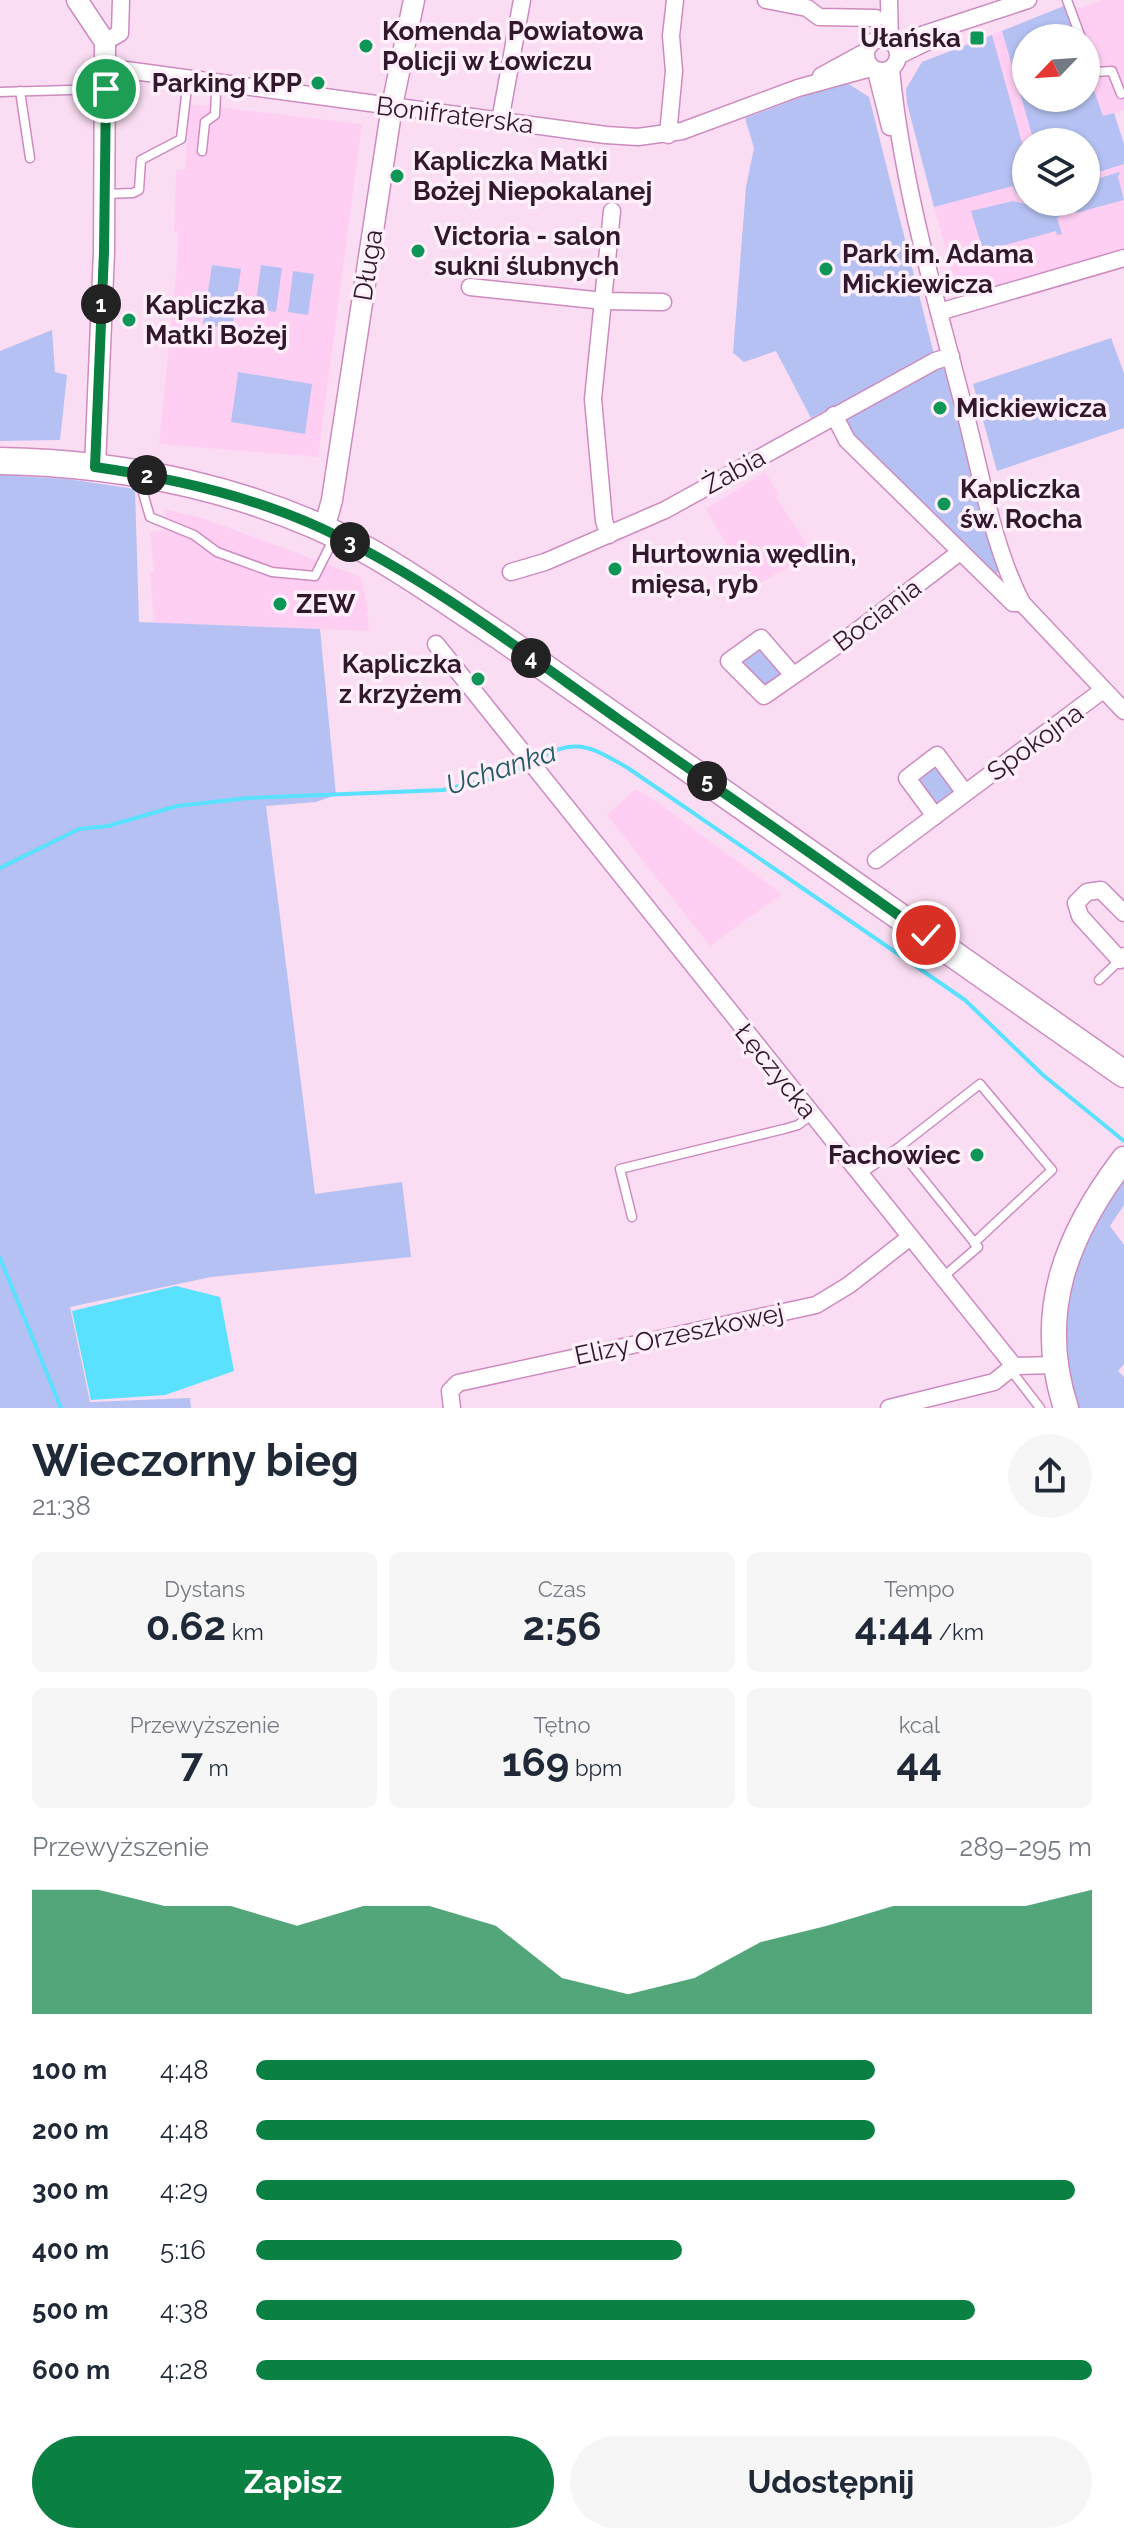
<!DOCTYPE html>
<html lang="pl">
<head>
<meta charset="utf-8">
<style>
  body { margin:0; font-family:Raleway,sans-serif; background:#f6f6f7; color:#1f2937; height:100vh; display:flex; flex-direction:column; font-size:30px; white-space:nowrap }
  * { box-sizing:border-box; margin:0 }
  p { font-size:26px; color:#747a83 }
  .icon { flex:none; width:44px; height:44px; fill:none; stroke:currentColor; stroke-width:2; stroke-linecap:round; stroke-linejoin:round }
  .map { position:relative; height:1408px; overflow:hidden }
  .sheet { display:flex; flex-direction:column; background:#fff; flex:1 }
  .sheet>* { flex:none }
  .needle { width:52px; rotate:245deg }
  .controls { position:absolute; left:1012px; top:24px; display:grid; gap:16px }
  .controls a { display:grid; place-items:center; width:88px; height:88px; border-radius:50%; background:#fff; box-shadow:0 2px 6px #0004; font-size:40px }
  .pin { position:absolute; display:grid; place-items:center; width:68px; height:68px; color:#fff; margin:-34px; border:4px solid #fff; border-radius:50%; box-shadow:0 2px 8px #0007 }
  .km { position:absolute; width:40px; height:40px; margin:-20px; border-radius:50%; background:#222; color:#fff; font-size:22px; line-height:40px; text-align:center }
  .round { display:grid; place-items:center; flex:none; width:84px; height:84px; border-radius:42px; background:#f6f6f7 }
  .headline { display:flex; align-items:center; justify-content:space-between; height:136px; padding:0 32px }
  h1 { font-size:44px; font-weight:700; line-height:60px }
  .metrics { display:grid; grid-template-columns:repeat(3,1fr); gap:12px; height:136px; padding:8px 32px }
  .metrics div { display:grid; align-content:center; border-radius:12px; background:#f6f6f7; text-align:center }
  .metrics b { font-size:40px; font-weight:700 }
  .metrics small { font-size:22px; font-weight:400 }
  .metrics p { font-size:22px }
  .chart { height:224px; padding:16px 32px }
  .chart p { display:flex; justify-content:space-between }
  .chart svg { width:100%; height:144px; margin-top:8px; fill:#0b8043; opacity:.7 }
  .button { display:flex; gap:16px; margin-top:auto; padding:16px 32px }
  .button a { flex:1; height:92px; border-radius:48px; background:#0b8043; color:#fff; font-size:32px; font-weight:700; line-height:92px; text-align:center }
  .button a+a { background:#f6f6f7; color:#1f2937 }
  ul { padding:0 32px; list-style:none; font-size:26px }
  li { display:grid; grid-template-columns:128px 96px 1fr; align-items:center; height:60px }
  li i { height:20px; border-radius:10px; background:#0b8043 }
  .map>svg:first-child { display:block }
  .built { fill:#fecff3; fill-rule:evenodd }
  .green { fill:#b5c1f2 }
  .water { fill:#5ae1fe }
  .lines { fill:none; stroke-linecap:round; stroke-linejoin:round }
  .stream { stroke:#5ae1fe; stroke-width:4 }
  .service-casing { stroke:#ce8bbf; stroke-width:11 }
  .minor-casing { stroke:#ce8bbf; stroke-width:19 }
  .tertiary-casing { stroke:#ce8bbf; stroke-width:23 }
  .secondary-casing { stroke:#ce8bbf; stroke-width:27 }
  .primary-casing { stroke:#ce8bbf; stroke-width:29 }
  .service { stroke:#fff; stroke-width:8 }
  .minor { stroke:#fff; stroke-width:16 }
  .tertiary { stroke:#fff; stroke-width:20 }
  .secondary { stroke:#fff; stroke-width:24 }
  .primary { stroke:#fff; stroke-width:26 }
  .route-casing { stroke:#fff; stroke-width:16 }
  .route { stroke:#0b8043; stroke-width:10 }
  .poi-dot { fill:#0d9655; stroke:#feeffa; stroke-width:3 }
  .labels { text-anchor:middle; stroke-width:7; stroke-linejoin:round; paint-order:stroke }
  .poi-label { font-size:26px; font-weight:bold; fill:#32182d; stroke:#feeffa; text-anchor:start }
  .street-label { font-size:26px; fill:#32182d; stroke:#feeffa }
  .water-label { font-size:28px; font-style:italic; fill:#235b67; stroke:#feeffa }
</style>
</head>
<body>
<div class="map">
<svg width="1124" height="1408" viewBox="0 0 1124 1408">
  <rect width="100%" height="100%" fill="#faddf2"/>
  <!-- built -->
  <g class="built">
    <path d="M1102,0h22v110l-10,4 10,30v108l-166,45 -51,-194 -1,-14 16,-27 142,-56 3,7zM1026,38h60v60h-60zM1026,142h60v60h-60z"/>
    <path d="M190,104l172,20 -44,333 -159,-13 18,-180 1,-32 -4,-1 2,-61h9z"/>
    <path d="M765,472l14,22 -3,3 36,55 -61,37 -45,-80z"/>
    <path d="M166,510l36,8 159,59 6,27 2,27 -215,-8 -4,-51 4,-1 -4,-39 15,-2z"/>
    <path d="M635,789l22,13 125,92 -72,52 -103,-131z"/>
  </g>
  <!-- green -->
  <g class="green">
    <path d="M1064,6l12,32h-50v60h60v-30l17,48 11,-3 10,31v20l-38,12v-34h-52l-32,-111z"/>
    <path d="M992,35l34,122v33l-10,3 -3,-7 -79,21 -27,-104 -1,-14 16,-27z"/>
    <path d="M844,81l25,16 65,257 -123,64 -35,-67 -32,11 -11,-9 13,-166 8,-39 -9,-30z"/>
    <path d="M1120,172l-2,5 6,23 -48,13 -2,-11h12v-20z"/>
    <path d="M1013,201l49,12v2l-5,3 5,16 -5,1 -1,-4 -73,20 -12,-40z"/>
    <path d="M212,265l29,4 -9,60 -29,-5z"/>
    <path d="M261,265l21,3 -6,44 -21,-3z"/>
    <path d="M293,271l21,3 -6,41 -20,-3z"/>
    <path d="M52,330l3,42 12,3 -7,65 -60,1v-90z"/>
    <path d="M1111,338l13,35v55l-127,43 -24,-87z"/>
    <path d="M940,367l6,3 53,201 -3,3 -4,-1 -138,-131 -10,-26z"/>
    <path d="M238,372l74,12 -7,50 -74,-12z"/>
    <path d="M0,475l67,4 68,10 4,133 181,7 16,166 -20,7 -50,4 49,388 87,-12 9,75 -200,20 -141,30 20,95 100,-4 1,10h-191z"/>
    <path d="M758,649c11,3 22,16 22,28l-10,8 -7,1 -21,-20v-6z"/>
    <path d="M934,762l25,28 -21,19 -22,-32z"/>
    <path d="M1124,1177v28l-14,21 14,19v119l-6,7 6,6v31h-45c-22,-55 -16,-120 8,-174 9,-20 25,-39 37,-57z"/>
  </g>
  <!-- water -->
  <path class="water" d="M176,1286l44,11 14,74 -69,24 -74,5 -19,-89z"/>
  <g class="lines">
    <!-- stream -->
    <g class="stream">
      <path d="M534,761c41,-24 54,-16 94,7l337,232 78,75 81,66"/>
      <path d="M0,868l79,-39 29,-3 69,-20 71,-8 195,-8 50,-12 33,-12"/>
      <path d="M0,1258l61,150"/>
    </g>
    <!-- service casing -->
    <g class="service-casing">
      <g id="service">
        <path d="M1067,0l14,38"/>
        <path d="M1086,51l8,21 18,-1 9,23"/>
        <path d="M20,91l10,67"/>
        <path d="M0,92l103,-3"/>
        <path d="M202,151l3,-29 10,-7 1,-21"/>
        <path d="M105,194l28,-1 6,-3 2,-30 40,-21 7,-60"/>
        <path d="M147,480l-4,13 7,24 44,18 23,17 55,20 43,4 18,-36"/>
        <path d="M1099,980l21,-20"/>
        <path d="M898,1148l82,-64 72,86 -78,73"/>
        <path d="M861,1174l37,-26 80,99 -35,30"/>
        <path d="M632,1217l-12,-48 164,-40 14,-4 13,-10"/>
        <path d="M1010,1369l30,39"/>
      </g>
    </g>
    <!-- minor casing -->
    <g class="minor-casing">
      <g id="minor">
        <path d="M766,0l41,8 12,9 57,1"/>
        <path d="M889,0l1,41"/>
        <circle cx="882" cy="55" r="16"/>
        <path d="M105,42l15,-9 1,-33"/>
        <path d="M894,44l134,-44"/>
        <path d="M898,56l45,-22"/>
        <path d="M891,69c11,118 46,233 75,347 16,62 27,131 56,187l102,108"/>
        <path d="M106,70h20l480,65 32,2 44,-6 116,-43 73,-20"/>
        <path d="M876,71l14,56"/>
        <path d="M821,76l44,-24"/>
        <path d="M500,121l22,-121"/>
        <path d="M668,135l6,-64 -3,-35 4,-36"/>
        <path d="M470,287l134,14 59,1"/>
        <path d="M939,312l185,-54"/>
        <path d="M834,415l13,25 166,163h9"/>
        <path d="M609,535l-5,-14 -11,-122 19,-188"/>
        <path d="M511,572l34,-10 120,-52 270,-149 16,-5"/>
        <path d="M436,644l578,722"/>
        <path d="M793,675l-32,-37 -32,23 35,35 85,-59 111,-85"/>
        <path d="M935,816l-28,-38 30,-23 28,38"/>
        <path d="M876,860l227,-170"/>
        <path d="M1124,913l-23,-23 -14,2 -11,11 4,13 40,44 4,-4"/>
        <path d="M452,1408l-2,-17 8,-8 358,-78 33,-20 60,-47"/>
        <path d="M889,1408l105,-26 20,-16 40,-1"/>
      </g>
    </g>
    <!-- tertiary casing -->
    <g class="tertiary-casing">
      <g id="tertiary">
        <path d="M77,0l28,42 -1,210 -9,215"/>
        <path d="M324,529l8,-29 60,-394 22,-106"/>
      </g>
    </g>
    <!-- secondary casing -->
    <g class="secondary-casing">
      <path id="secondary" d="M1066,1408c-31,-95 0,-173 58,-249"/>
    </g>
    <!-- primary casing -->
    <g class="primary-casing">
      <path id="primary" d="M0,461c127,2 256,29 368,90 46,26 89,57 133,86l623,437"/>
    </g>
    <!-- service -->
    <use href="#service" class="service"/>
    <!-- minor -->
    <use href="#minor" class="minor"/>
    <!-- tertiary -->
    <use href="#tertiary" class="tertiary"/>
    <!-- secondary -->
    <use href="#secondary" class="secondary"/>
    <!-- primary -->
    <use href="#primary" class="primary"/>
  </g>
  <g class="lines">
    <!-- route casing -->
    <g class="route-casing">
      <path id="route" d="M106,89l-2,163 -9,215c77,11 157,29 228,62 106,50 200,123 295,190 103,72 206,143 308,216"/>
    </g>
    <!-- route -->
    <use href="#route" class="route"/>
  </g>
  <!-- markers -->
  <g class="poi-dot">
    <rect x="969" y="30" width="16" height="16" rx="4"/>
    <circle cx="366" cy="46" r="8"/>
    <circle cx="318" cy="83" r="8"/>
    <circle cx="397" cy="176" r="8"/>
    <circle cx="418" cy="251" r="8"/>
    <circle cx="826" cy="269" r="8"/>
    <circle cx="129" cy="320" r="8"/>
    <circle cx="940" cy="408" r="8"/>
    <circle cx="944" cy="504" r="8"/>
    <circle cx="615" cy="569" r="8"/>
    <circle cx="280" cy="604" r="8"/>
    <circle cx="478" cy="679" r="8"/>
    <circle cx="977" cy="1155" r="8"/>
  </g>
  <g class="labels">
    <!-- poi labels -->
    <g class="poi-label">
      <text x="382" y="40">Komenda Powiatowa<tspan x="382" dy="30">Policji w Łowiczu</tspan></text>
      <text x="961" y="47" text-anchor="end">Ułańska</text>
      <text x="302" y="92" text-anchor="end">Parking KPP</text>
      <text x="413" y="170">Kapliczka Matki<tspan x="413" dy="30">Bożej Niepokalanej</tspan></text>
      <text x="434" y="245">Victoria - salon<tspan x="434" dy="30">sukni ślubnych</tspan></text>
      <text x="842" y="263">Park im. Adama<tspan x="842" dy="30">Mickiewicza</tspan></text>
      <text x="145" y="314">Kapliczka<tspan x="145" dy="30">Matki Bożej</tspan></text>
      <text x="956" y="417">Mickiewicza</text>
      <text x="960" y="498">Kapliczka<tspan x="960" dy="30">św. Rocha</tspan></text>
      <text x="631" y="563">Hurtownia wędlin,<tspan x="631" dy="30">mięsa, ryb</tspan></text>
      <text x="296" y="613">ZEW</text>
      <text x="462" y="673" text-anchor="end">Kapliczka<tspan x="462" dy="30">z krzyżem</tspan></text>
      <text x="961" y="1164" text-anchor="end">Fachowiec</text>
    </g>
    <!-- street labels -->
    <g class="street-label">
      <text transform="translate(455 115) rotate(7)" y="9">Bonifraterska</text>
      <text transform="translate(368 265) rotate(-81)" y="9">Długa</text>
      <text transform="translate(734 471) rotate(-29)" y="9">Żabia</text>
      <text transform="translate(877 615) rotate(-37)" y="9">Bociania</text>
      <text transform="translate(1035 742) rotate(-36)" y="9">Spokojna</text>
      <text transform="translate(776 1071) rotate(51)" y="9">Łęczycka</text>
      <text transform="translate(679 1334) rotate(-12)" y="9">Elizy Orzeszkowej</text>
    </g>
    <!-- water labels -->
    <g class="water-label">
      <text transform="translate(501 768) rotate(-18)" y="10">Uchanka</text>
    </g>
  </g>
</svg>
<div class="controls">
<a><svg class="needle" viewBox="-14 -14 28 28"><path d="M0-13l5 13h-10z" fill="#e53935"/><path d="M0 13l5-13h-10z" fill="#747a83"/></svg></a>
<a><svg class="icon" aria-label="layers" viewBox="0 0 24 24"><path d="M12 4l9 5-9 5-9-5zM3 14l9 5 9-5"/></svg></a>
</div>
<div class="pin" style="left:106px;top:89px;background:#1e9e55"><svg class="icon" aria-label="arrive" viewBox="0 0 24 24"><path d="M6 21V4h12l-3 4 3 4H6"/></svg></div>
<div class="pin" style="left:926px;top:935px;background:#d93025"><svg class="icon" aria-label="check" viewBox="0 0 24 24"><path d="M5 12l5 5 9-10"/></svg></div>
<b class="km" style="left:101px;top:304px">1</b>
<b class="km" style="left:147px;top:475px">2</b>
<b class="km" style="left:350px;top:542px">3</b>
<b class="km" style="left:531px;top:658px">4</b>
<b class="km" style="left:707px;top:781px">5</b>
</div>
<section class="sheet">
<div class="headline"><div><h1>Wieczorny bieg</h1><p>21:38</p></div><a class="round"><svg class="icon" aria-label="share" viewBox="0 0 24 24"><path d="M12 15V3M7 8l5-5 5 5M5 13v7h14v-7"/></svg></a></div>
<div class="metrics">
<div><p>Dystans</p><b>0.62<small> km</small></b></div>
<div><p>Czas</p><b>2:56</b></div>
<div><p>Tempo</p><b>4:44<small> /km</small></b></div>
</div>
<div class="metrics">
<div><p>Przewyższenie</p><b>7<small> m</small></b></div>
<div><p>Tętno</p><b>169<small> bpm</small></b></div>
<div><p>kcal</p><b>44</b></div>
</div>
<div class="chart"><p><span>Przewyższenie</span>289–295 m</p>
<svg viewBox="0 0 160 44" preserveAspectRatio="none"><path d="M0 44V6L10 6L20 11L30 11L40 17L50 11L60 11L70 17L80 33L90 38L100 33L110 22L120 17L130 11L140 11L150 11L160 6V44z"/></svg>
</div>
<ul>
<li><b>100 m</b>4:48<i style="width:74%"></i></li>
<li><b>200 m</b>4:48<i style="width:74%"></i></li>
<li><b>300 m</b>4:29<i style="width:98%"></i></li>
<li><b>400 m</b>5:16<i style="width:51%"></i></li>
<li><b>500 m</b>4:38<i style="width:86%"></i></li>
<li><b>600 m</b>4:28<i style="width:100%"></i></li>
</ul>
<div class="button"><a>Zapisz</a><a>Udostępnij</a></div>
</section>
</body>
</html>
